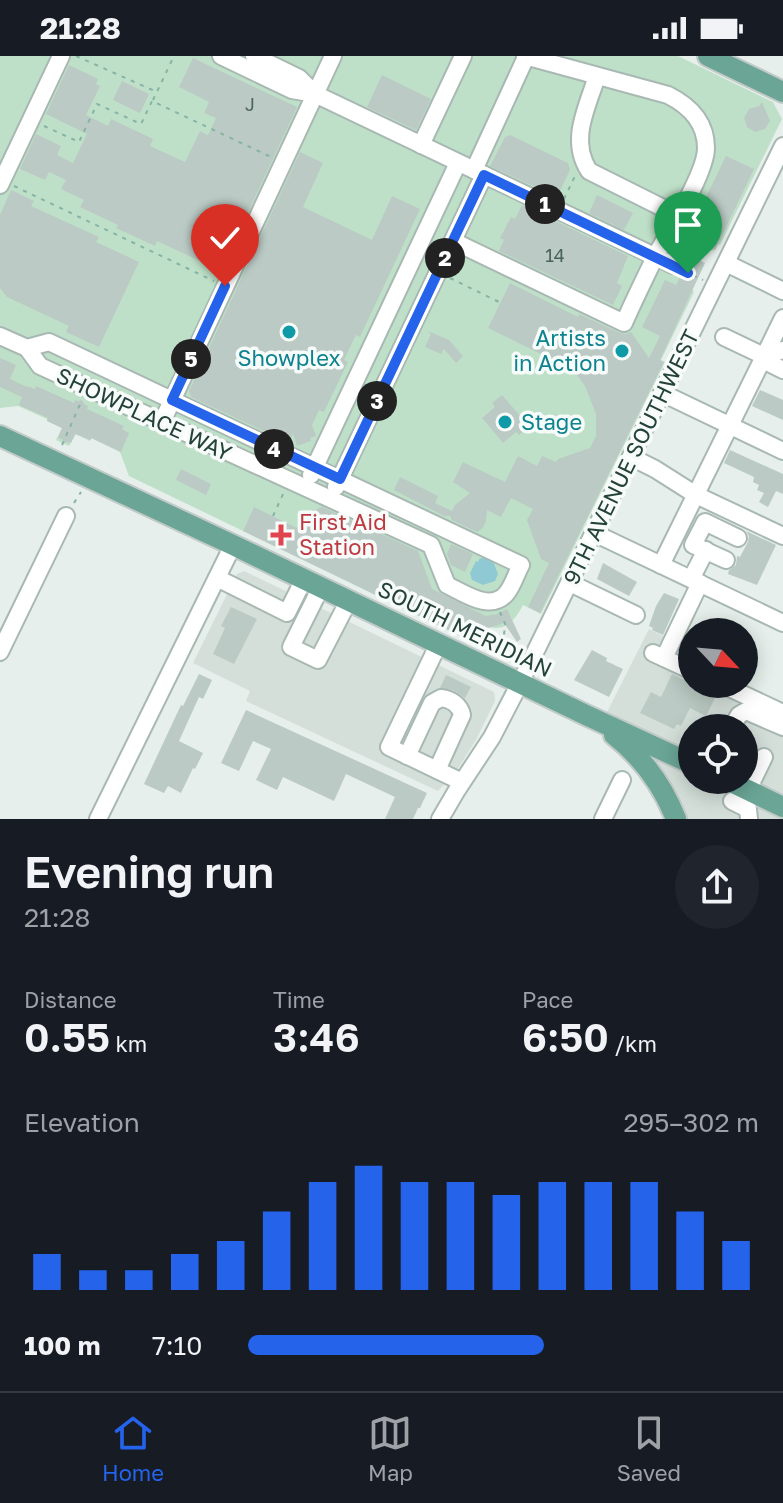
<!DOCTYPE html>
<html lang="en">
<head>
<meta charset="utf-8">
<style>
  body { margin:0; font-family:"Golos Text",sans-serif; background:#20242c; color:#f1f3f6; height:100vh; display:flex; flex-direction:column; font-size:30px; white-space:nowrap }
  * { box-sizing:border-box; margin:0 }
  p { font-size:26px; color:#9ea1a6 }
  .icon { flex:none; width:44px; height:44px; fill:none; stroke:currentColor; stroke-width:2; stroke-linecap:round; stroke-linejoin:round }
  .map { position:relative; height:763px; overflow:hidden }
  .side { display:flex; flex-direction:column; background:#171b24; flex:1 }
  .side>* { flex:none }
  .needle { width:52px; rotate:116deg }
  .controls { position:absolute; left:678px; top:562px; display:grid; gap:16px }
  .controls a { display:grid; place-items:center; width:80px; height:80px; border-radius:50%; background:#171b24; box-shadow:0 4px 20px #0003; font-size:40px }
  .pin { position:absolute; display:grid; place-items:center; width:68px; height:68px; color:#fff; margin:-82px -34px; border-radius:50% 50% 50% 0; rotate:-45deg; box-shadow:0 0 8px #0007 }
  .pin .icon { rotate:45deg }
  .km { position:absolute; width:40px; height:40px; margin:-20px; border-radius:50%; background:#222; color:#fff; font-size:22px; line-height:40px; text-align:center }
  .round { display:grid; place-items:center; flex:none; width:84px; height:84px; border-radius:42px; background:#20242c }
  .headline { display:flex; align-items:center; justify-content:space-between; height:136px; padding:0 24px }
  h1 { font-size:44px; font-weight:600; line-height:60px }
  .metrics { display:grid; grid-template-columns:repeat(3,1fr); gap:12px; height:136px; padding:8px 24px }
  .metrics div { display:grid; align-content:center }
  .metrics b { font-size:40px; font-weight:600 }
  .metrics small { font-size:22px; font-weight:400 }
  .metrics p { font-size:22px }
  .chart { height:224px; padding:16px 24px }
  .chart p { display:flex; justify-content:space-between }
  .chart svg { width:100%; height:144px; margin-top:8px; stroke:#2563eb; stroke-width:6 }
  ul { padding:0 24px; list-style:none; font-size:26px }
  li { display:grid; grid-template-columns:128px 96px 1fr; align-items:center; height:60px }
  li i { height:20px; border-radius:10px; background:#2563eb }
  .status { display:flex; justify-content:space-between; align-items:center; height:56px; padding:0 40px; background:#171b24; direction:ltr }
  .status svg { height:22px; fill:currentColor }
  .tabs { display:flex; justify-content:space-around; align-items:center; height:112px; border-top:2px solid #363941; background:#171b24; font-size:22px; color:#9ea1a6 }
  .tabs a { display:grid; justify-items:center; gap:4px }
  .tabs .active { color:#2563eb }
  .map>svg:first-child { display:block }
  .built { fill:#d4dfda; fill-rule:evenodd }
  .green { fill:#bfe0c8 }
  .water { fill:#8ec9d4 }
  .building { fill:#bbcac4 }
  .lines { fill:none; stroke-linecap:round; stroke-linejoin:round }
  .minor-casing { stroke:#a8b8b2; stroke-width:20 }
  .major-casing { stroke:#c2cac8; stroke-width:24 }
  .path { stroke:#86b3a5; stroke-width:2; stroke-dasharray:4 6; stroke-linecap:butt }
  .minor { stroke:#fff; stroke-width:16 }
  .major { stroke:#6aa596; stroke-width:20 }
  .route-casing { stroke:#fff; stroke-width:16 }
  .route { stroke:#2563eb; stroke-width:10 }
  .culture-dot { fill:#0f9aa8; stroke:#f7fbf9; stroke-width:3 }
  .health-dot { fill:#e0444e; stroke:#f7fbf9; stroke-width:3 }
  .labels { text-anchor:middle; stroke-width:7; stroke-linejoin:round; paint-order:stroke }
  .number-label { font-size:18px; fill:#4a645c }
  .culture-label { font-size:22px; fill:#0d838f; stroke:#f7fbf9; text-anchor:end }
  .street-label { font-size:22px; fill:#24423a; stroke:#f7fbf9 }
  .health-label { font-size:22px; fill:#be3a42; stroke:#f7fbf9; text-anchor:start }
</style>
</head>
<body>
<div class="status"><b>21:28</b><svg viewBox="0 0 49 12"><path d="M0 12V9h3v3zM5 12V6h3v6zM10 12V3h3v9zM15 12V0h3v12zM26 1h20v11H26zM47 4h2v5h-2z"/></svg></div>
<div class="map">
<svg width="783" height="763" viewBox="0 0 783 763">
  <rect width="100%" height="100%" fill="#e6efeb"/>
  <!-- built -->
  <g class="built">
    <path d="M244,515l250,121 1,9 -19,39 -17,27 -21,24 -192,-90 4,-10 -57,-28 44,-89z"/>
    <path d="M649,573l18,9 -9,19 34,15v12h26l65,29v106h-107l-74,-97zM692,672h52v52h-52z"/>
  </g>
  <!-- green -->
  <path class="green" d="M0,0h678l95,46 9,17 -62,126 -2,-1 -3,6 -6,1 -2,4 -8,-4 -3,2 -11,26 9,13 -33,68 4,2 -124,252 -18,-9c-8,15 -18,28 -36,21l-3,5 -4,-2 -7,13 -344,-166 -9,-24 -28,-14 -2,3 -14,-7 -7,12 -13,-6 6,-12 -15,-7v-2l-29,-13 -18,2z"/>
  <!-- water -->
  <path class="water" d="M486,501l7,4 5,13 -3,7 -12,4 -11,-5 -2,-7 6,-12 2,1 1,-3z"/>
  <!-- building -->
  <g class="building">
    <path d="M193,2l104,49 -70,150 -3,-1 -5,10 -13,-6 -2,3 -47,-22 -2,5 -39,-18 2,-3 -38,-18 4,-7 -23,-11 5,-9 -17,-8 -4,8 -25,-11 16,-35 25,12 -4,9 16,8 14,-29 -41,-20 23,-49 29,14 -2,5 4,2 -14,29 22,11 3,-7 42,20 -3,7 35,16 15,-31 8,4 8,-17 -12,-5 5,-11 -30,-15z"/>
    <path d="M382,19l49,24 -15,31 -49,-23z"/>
    <path d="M122,25l27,13 -9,19 -27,-13z"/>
    <path d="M762,46l8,19 -5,8 -10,3 -8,-5 -3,-9 5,-9 10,-3z"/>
    <path d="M510,79l58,28 2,7 -13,27 -67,-31 15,-29z"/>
    <path d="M300,96l23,11 -20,44 69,33 20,-44 28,13 -60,128 -4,-2 -12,25 4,2 -24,50 -5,-2 -7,15 4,11 -6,2 1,3 -14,5 -4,-12 -4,9 -98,-46 -2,-6z"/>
    <path d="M726,100l28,13 -39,81 -28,-14z"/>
    <path d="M11,134l23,11 -3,5 68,31 -3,5 43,20 -40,85 -33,-15 3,-6 -62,-29 -7,-9v-73z"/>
    <path d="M597,139l36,18 -9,17 -35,-17z"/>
    <path d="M522,149l106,51 -11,27 5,3 -9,19 -114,-54 5,-11 -4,-2 11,-21 4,2z"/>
    <path d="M690,200l15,7 -45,97 4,2 -124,251 -12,-6 21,-44 -8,-4 -14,-39 6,-11 -22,-11 -10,19 -14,-7 -1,11 -3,7 -6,4 -25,-12 -2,-4h-6l-50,-26 6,-13 38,19 -3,7 17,8 3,-6 15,-12 -17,-11 10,-20 42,20 13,-26 19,10 5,-10 14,6 2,-3 32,-11 6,-12v-22l-11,-28 -21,-28 -3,6 -73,-36 22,-45 68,34 1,-3 41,19 6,1 5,-2 18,26 11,-22 -18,-9 23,-47 11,5z"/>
    <path d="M428,275l21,9 14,16 -7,7 -12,-14 -3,5 -16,-7 6,-13z"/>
    <path d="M0,302l16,7 -6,14 17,8v-1l8,3 1,-3 38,17 1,-3 4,1 3,-1 2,4 4,2 -1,3 37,17 -2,3 7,4 -8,19 -30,-14 -1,2 -15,-6 -4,9 -4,-1 -3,1 -2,-4 -4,-1 4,-10 -15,-7 1,-3 -29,-13 3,-8 -22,-10z"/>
    <path d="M760,334l23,10v20l-31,-14z"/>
    <path d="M502,339l27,31 -10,9 -3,-3 -13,11 -21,-25 13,-11 -3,-4z"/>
    <path d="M730,394l53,24v20l-7,-3 -8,16 -9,-5 5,-9 -7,-3 2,-5 -6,-3 1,-5 -30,-14z"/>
    <path d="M181,413l30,15 -5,11 -30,-15z"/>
    <path d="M254,451l43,21 6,-13 19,-8 96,44 14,38 54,27 11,-2 10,-5 14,30 -4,3 -13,-19 -22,7 -2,-1 -7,13 -230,-111z"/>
    <path d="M746,475l30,14 -19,40 -29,-11 1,-4 7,-5 1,-9 3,1 8,-15 1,-6z"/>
    <path d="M451,488l22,10 -8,18 -14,-7 -4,-11z"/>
    <path d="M603,507l34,19 -8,14 -32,-17z"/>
    <path d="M664,537l15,6 -16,36 -11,-5 1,-2 -4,-2 7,-20z"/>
    <path d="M231,551l26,12 -23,45 -21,-10 12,-26 -4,-2z"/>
    <path d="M592,594l15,8 -1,3 17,8 -14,28 -35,-17z"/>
    <path d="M199,618l13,6 -9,19 -4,-2 -20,44 24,12 -8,16 -2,-1 -12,25 -13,-7 -4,7 -20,-9 37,-79 2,1z"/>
    <path d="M672,618l44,22 -10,20 -16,-8 -9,18 -4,-2 -3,5 -34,-16 11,-21 10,5z"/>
    <path d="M446,619l25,12 -6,11 -12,-8 -13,-2z"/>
    <path d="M246,654l181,83 -7,15h-2l-5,11h-28l10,-22 -49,-23 -12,27 -51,-24 -6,13 -21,-10 15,-31 -18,-8 -14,30 -18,-8z"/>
  </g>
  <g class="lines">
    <!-- minor casing -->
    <g class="minor-casing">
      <g id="minor">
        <path d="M221,0l71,34 23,4 358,171"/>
        <path d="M254,0l45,22 16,16"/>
        <path d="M597,20c-10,32 -28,64 -8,95l88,44"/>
        <path d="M421,89l42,-89"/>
        <path d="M474,114l52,-113"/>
        <path d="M0,129l61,-129"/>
        <path d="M453,185l171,82c10,-23 21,-45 32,-68 13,-24 50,-82 50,-107 0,-26 -16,-42 -38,-53l-143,-39"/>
        <path d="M726,207l57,28"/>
        <path d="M0,280l27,12 22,-6 472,223c-5,9 -8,21 -15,29 -16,18 -42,-1 -59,-9l-16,-40 -391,-179 -13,-18"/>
        <path d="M724,281l40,19 19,-6"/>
        <path d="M763,304l20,10"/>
        <path d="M662,337l121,58"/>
        <path d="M162,366l171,-366"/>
        <path d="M631,401l24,12 41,26 87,41"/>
        <path d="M311,419l147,-312"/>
        <path d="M336,431l148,-312"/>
        <path d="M594,477l189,90"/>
        <path d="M726,504l-33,-15 12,-23 33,16"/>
        <path d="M661,509l122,-247"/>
        <path d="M217,522l70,35 17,-34"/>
        <path d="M691,523l15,-29"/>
        <path d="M570,527l66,32"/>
        <path d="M321,531l-30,60 27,13 31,-60"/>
        <path d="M439,587l-50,104 73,35"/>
        <path d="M0,596l66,-136"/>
        <path d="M653,597l39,18"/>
        <path d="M664,602l36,-75"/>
        <path d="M721,628l62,29"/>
        <path d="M731,672l8,-13 7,-4 37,16"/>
        <path d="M407,700l25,-53 9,-5c10,1 19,7 21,17l-25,55"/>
        <path d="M748,734l16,-33"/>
        <path d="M732,745l16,8 1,10"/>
        <path d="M98,763l135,-274"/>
        <path d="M440,763l17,-29 35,-53 28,-54 263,-537"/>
        <path d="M603,763l19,-39"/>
      </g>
    </g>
    <!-- major casing -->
    <g class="major-casing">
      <g id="major">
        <path d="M708,0l75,36"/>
        <path d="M0,380l233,109 355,171 104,48"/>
        <path d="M614,679c28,22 49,51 62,84"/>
        <path d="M727,724l56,27"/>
      </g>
    </g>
    <!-- path -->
    <g class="path">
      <path d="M76,0l81,36"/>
      <path d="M153,44l21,-44"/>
      <path d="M44,70l35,16 18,-38 44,20 11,-23 119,56"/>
      <path d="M14,130l200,95"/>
      <path d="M564,143l11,-23"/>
      <path d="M684,215l19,9"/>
      <path d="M450,222l51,25"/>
      <path d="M62,389l20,-45"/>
      <path d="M74,447l7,-11"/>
      <path d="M273,460l11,-24"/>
      <path d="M500,556l6,14 -2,7 12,25"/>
    </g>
    <!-- minor -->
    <use href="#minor" class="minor"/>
    <!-- major -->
    <use href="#major" class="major"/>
  </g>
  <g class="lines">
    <!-- route casing -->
    <g class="route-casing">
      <path id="route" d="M225,230l-53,114 168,79 144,-304 204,98"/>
    </g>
    <!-- route -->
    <use href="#route" class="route"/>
  </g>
  <!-- markers -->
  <g class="culture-dot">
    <circle cx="289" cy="276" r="8"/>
    <circle cx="622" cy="295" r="8"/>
    <circle cx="505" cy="366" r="8"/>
  </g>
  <path class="health-dot" d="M277 467h8v8h8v8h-8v8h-8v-8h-8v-8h8z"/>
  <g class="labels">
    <!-- number labels -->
    <g class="number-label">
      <text x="250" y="55">J</text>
      <text x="555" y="206">14</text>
    </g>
    <!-- culture labels -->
    <g class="culture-label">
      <text x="606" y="290">Artists<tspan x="606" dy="25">in Action</tspan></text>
      <text x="289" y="310" text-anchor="middle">Showplex</text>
      <text x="521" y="374" text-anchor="start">Stage</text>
    </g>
    <!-- street labels -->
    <g class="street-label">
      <text transform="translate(144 358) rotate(25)" y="8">SHOWPLACE WAY</text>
      <text transform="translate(631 401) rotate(-64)" y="8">9TH AVENUE SOUTHWEST</text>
      <text transform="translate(465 573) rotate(26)" y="8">SOUTH MERIDIAN</text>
    </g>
    <!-- health labels -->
    <g class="health-label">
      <text x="299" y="474">First Aid<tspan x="299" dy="25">Station</tspan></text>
    </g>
  </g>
</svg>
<div class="controls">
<a><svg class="needle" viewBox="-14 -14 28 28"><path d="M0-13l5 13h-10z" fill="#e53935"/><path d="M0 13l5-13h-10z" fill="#9ea1a6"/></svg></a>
<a><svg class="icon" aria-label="locate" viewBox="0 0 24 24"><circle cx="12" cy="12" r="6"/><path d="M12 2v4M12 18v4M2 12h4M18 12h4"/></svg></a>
</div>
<div class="pin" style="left:688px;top:217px;background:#1e9e55"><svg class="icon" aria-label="arrive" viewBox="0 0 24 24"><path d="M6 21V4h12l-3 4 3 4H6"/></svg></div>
<div class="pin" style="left:225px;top:230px;background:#d93025"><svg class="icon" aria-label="check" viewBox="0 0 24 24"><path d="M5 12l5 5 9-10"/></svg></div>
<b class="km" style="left:545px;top:148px">1</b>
<b class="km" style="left:445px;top:202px">2</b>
<b class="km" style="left:377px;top:345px">3</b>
<b class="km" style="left:274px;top:393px">4</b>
<b class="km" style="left:191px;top:303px">5</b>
</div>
<section class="side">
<div class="headline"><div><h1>Evening run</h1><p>21:28</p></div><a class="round"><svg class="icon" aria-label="share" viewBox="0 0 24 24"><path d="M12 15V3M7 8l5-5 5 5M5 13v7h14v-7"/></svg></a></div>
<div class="metrics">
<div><p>Distance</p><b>0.55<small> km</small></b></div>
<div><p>Time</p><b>3:46</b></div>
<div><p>Pace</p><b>6:50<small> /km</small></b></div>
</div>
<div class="chart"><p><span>Elevation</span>295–302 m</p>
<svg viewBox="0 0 160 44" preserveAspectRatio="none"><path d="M5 44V33M15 44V38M25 44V38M35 44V33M45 44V29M55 44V20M65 44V11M75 44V6M85 44V11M95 44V11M105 44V15M115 44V11M125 44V11M135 44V11M145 44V20M155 44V29"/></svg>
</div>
<ul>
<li><b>100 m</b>7:10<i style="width:58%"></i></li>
</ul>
</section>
<nav class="tabs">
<a class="active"><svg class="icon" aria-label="home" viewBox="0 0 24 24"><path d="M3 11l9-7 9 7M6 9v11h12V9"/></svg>Home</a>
<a><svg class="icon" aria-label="map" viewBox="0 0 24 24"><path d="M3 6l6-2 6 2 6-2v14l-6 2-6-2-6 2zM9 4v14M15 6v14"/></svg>Map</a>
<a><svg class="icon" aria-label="saved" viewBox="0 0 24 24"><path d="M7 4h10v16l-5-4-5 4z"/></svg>Saved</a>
</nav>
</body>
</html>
